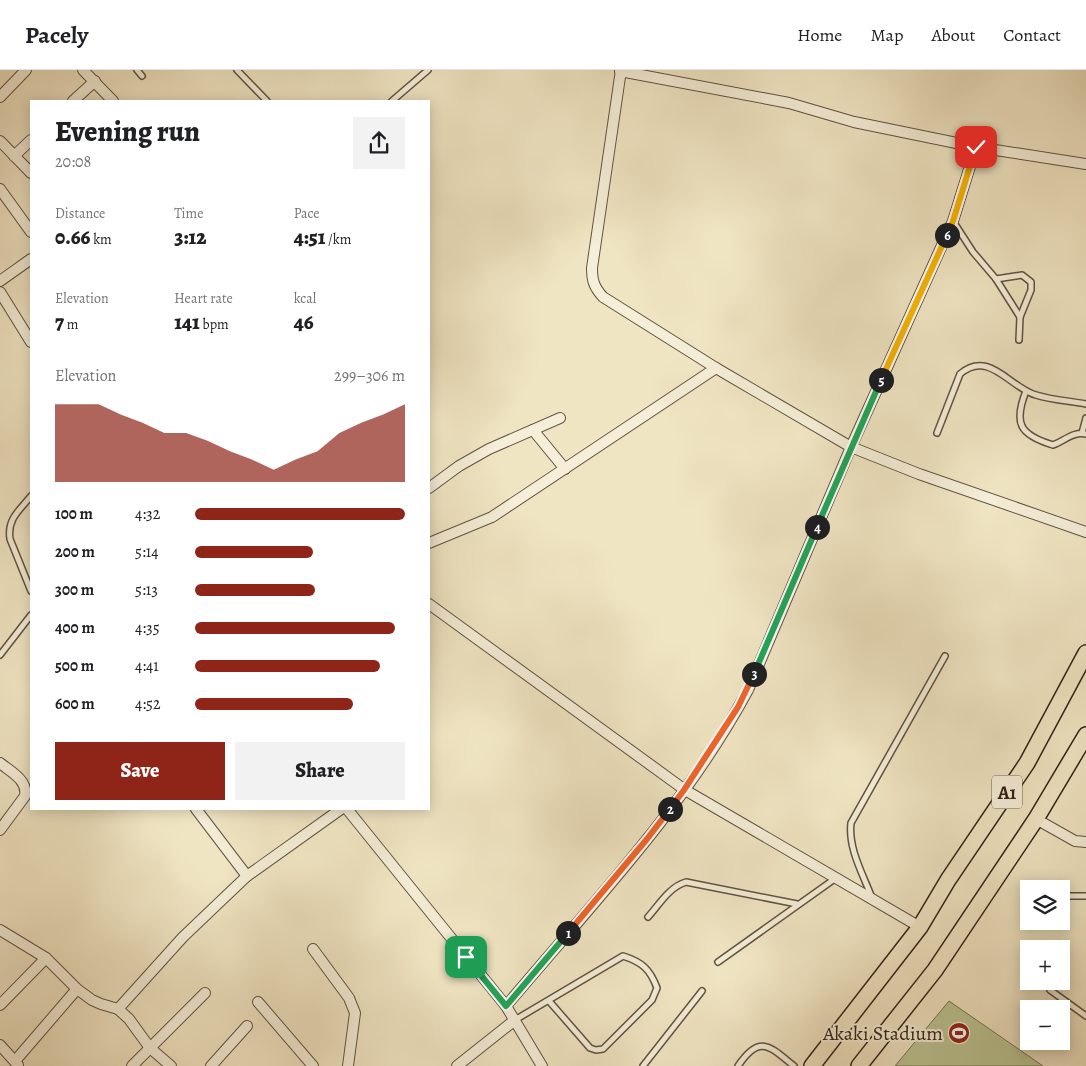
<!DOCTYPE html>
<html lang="en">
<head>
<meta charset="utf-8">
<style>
  body { margin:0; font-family:Alegreya,serif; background:#f2f2f2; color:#202124; height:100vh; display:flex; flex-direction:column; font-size:19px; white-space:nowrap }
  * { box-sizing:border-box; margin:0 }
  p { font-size:16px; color:#757577 }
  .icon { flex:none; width:28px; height:28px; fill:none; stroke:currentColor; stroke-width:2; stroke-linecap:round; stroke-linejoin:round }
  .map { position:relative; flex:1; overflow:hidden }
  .sheet { position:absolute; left:30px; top:30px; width:400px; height:710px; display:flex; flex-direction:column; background:#fff; border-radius:0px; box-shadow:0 2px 12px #0003 }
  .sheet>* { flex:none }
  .controls { position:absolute; left:1020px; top:810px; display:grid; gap:10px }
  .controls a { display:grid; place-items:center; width:50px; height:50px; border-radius:0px; background:#fff; box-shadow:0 2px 12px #0003; font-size:25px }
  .pin { position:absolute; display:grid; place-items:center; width:42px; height:42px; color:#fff; margin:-21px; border-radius:10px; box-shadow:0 2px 8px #0006 }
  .km { position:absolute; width:25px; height:25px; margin:-12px; border-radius:50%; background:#222; color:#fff; font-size:14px; line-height:25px; text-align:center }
  .round { display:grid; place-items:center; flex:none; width:52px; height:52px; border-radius:0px; background:#f2f2f2 }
  .headline { display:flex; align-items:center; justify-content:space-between; height:85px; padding:0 25px }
  h1 { font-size:28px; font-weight:800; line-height:38px }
  .figures { display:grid; grid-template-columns:repeat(3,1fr); gap:8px; height:85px; padding:5px 25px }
  .figures div { display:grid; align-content:center }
  .figures b { font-size:21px; font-weight:800 }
  .figures small { font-size:14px; font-weight:400 }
  .figures p { font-size:14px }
  .chart { height:140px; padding:10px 25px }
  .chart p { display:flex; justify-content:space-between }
  .chart svg { width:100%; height:90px; margin-top:5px; fill:#8f2418; opacity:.7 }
  .action { display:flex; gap:10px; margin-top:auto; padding:10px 25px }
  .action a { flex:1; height:58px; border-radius:0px; background:#8f2418; color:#fff; font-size:20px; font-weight:800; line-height:58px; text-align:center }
  .action a+a { background:#f2f2f2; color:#202124 }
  ul { padding:0 25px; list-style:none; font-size:16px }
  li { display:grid; grid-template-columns:80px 60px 1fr; align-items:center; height:38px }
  li i { height:12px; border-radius:6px; background:#8f2418 }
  header { display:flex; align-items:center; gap:30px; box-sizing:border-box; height:70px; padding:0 25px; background:#fff; border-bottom:1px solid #e0e0e0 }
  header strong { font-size:24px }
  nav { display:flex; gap:28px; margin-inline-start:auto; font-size:18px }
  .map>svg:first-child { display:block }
  .green { fill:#bbc493; stroke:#767355 }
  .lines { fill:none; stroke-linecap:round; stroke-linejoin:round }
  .service-casing { stroke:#605342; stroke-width:8 }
  .minor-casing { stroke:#605342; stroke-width:12 }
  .primary-casing { stroke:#302217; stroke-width:18 }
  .service { stroke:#f5eed8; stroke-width:5 }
  .minor { stroke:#f5eed8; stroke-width:10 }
  .primary { stroke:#f0e5c3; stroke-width:15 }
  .split-1-casing { stroke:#fff; stroke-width:10 }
  .split-2-casing { stroke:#fff; stroke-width:10 }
  .split-3-casing { stroke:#fff; stroke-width:10 }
  .split-4-casing { stroke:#fff; stroke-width:10 }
  .split-5-casing { stroke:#fff; stroke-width:10 }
  .split-6-casing { stroke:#fff; stroke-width:10 }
  .split-7-casing { stroke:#fff; stroke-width:10 }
  .split-1 { stroke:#22a559; stroke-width:6 }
  .split-2 { stroke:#f0652b; stroke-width:6 }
  .split-3 { stroke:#f0652b; stroke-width:6 }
  .split-4 { stroke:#22a559; stroke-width:6 }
  .split-5 { stroke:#22a559; stroke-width:6 }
  .split-6 { stroke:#f5b400; stroke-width:6 }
  .split-7 { stroke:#f5b400; stroke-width:6 }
  .labels { text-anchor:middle; stroke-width:4; stroke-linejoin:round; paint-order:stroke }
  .shield { fill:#f5eed8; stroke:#6b5f51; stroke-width:1 }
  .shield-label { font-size:19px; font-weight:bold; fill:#302217 }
  .poi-label { font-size:20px; fill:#302217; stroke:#f5eed8; text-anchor:end }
</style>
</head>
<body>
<header>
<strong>Pacely</strong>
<nav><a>Home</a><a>Map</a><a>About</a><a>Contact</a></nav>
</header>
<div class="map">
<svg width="1086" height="996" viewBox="0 0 1086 996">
  <rect width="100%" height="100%" fill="#f0e5c3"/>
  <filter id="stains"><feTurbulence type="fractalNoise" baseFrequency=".004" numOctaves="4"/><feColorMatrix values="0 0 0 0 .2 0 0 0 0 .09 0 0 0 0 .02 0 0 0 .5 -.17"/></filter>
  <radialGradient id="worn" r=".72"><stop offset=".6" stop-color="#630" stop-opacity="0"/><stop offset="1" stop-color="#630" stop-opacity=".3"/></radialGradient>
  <!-- green -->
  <path class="green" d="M949,931l94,65h-148z"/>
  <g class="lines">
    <!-- service casing -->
    <g class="service-casing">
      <g id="service">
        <path d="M137,0l5,6"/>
        <path d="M237,0l30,31"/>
        <path d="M392,31l36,-31"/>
        <path d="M953,151l20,31 23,27 24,38"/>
        <path d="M996,209l26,-4 9,7v8l-11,27 -1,23"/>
        <path d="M1026,321c-13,33 -6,44 27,54 11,-4 21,-14 33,-11"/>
        <path d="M937,363l23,-59c29,-25 50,14 76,21 16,5 34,6 50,9"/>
        <path d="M1082,363l4,-15"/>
        <path d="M31,426c-12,15 -24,23 -21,43l21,52"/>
        <path d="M0,585l31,-40"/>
        <path d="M1066,826h20"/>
        <path d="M872,828c-9,-24 -24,-49 -21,-75l94,-167"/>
        <path d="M648,847c11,-12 21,-30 38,-35l111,22"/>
        <path d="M718,892l118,-84"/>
        <path d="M1050,920l36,26"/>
        <path d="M515,950l108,-64c19,6 27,13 34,32l-5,12 -49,49 -7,1 -6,-2 -41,-47"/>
        <path d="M643,996l59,-75"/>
        <path d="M738,996c22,-33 32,-19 56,0"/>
      </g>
    </g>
    <!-- minor casing -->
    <g class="minor-casing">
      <g id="minor">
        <path d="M83,0l30,31"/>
        <path d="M621,0l-29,198c0,13 2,19 11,29l113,71 135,79 68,27 167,58"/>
        <path d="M620,1l169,32 65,19 122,25 110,17"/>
        <path d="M0,27l26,-27"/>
        <path d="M73,31l22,-20"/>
        <path d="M0,71l31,32"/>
        <path d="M14,86l17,-16"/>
        <path d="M0,119l31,43"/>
        <path d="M0,211l31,-22"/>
        <path d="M0,222l31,50"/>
        <path d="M533,360l32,39"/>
        <path d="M429,418l30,-22 30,-17 71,-31"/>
        <path d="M429,473l63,-26 224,-149"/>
        <path d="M429,534l256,186 235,137"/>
        <path d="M0,693c11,9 28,17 25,33l-25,34"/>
        <path d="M196,739l51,67"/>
        <path d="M347,739l159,197 36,60"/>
        <path d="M1036,749l39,22 11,1"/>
        <path d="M0,860l46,28 31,31 15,11 9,4 17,5"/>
        <path d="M313,879l36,49 6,15 -7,53"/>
        <path d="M258,932l55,64"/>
        <path d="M0,935l46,-47"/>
        <path d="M506,936c85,-101 179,-199 242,-316l103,-243 102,-226 23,-74"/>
        <path d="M0,975l18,20"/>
        <path d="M15,991l62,-72"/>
        <path d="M132,996l73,-73"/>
        <path d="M171,996l-21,-18 -21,-29 -11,-10 65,-72 64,-61 94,-67"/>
        <path d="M211,996l36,-40"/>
        <path d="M457,996l58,-46"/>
      </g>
    </g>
    <!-- primary casing -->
    <g class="primary-casing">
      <g id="primary">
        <path d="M812,996l108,-139 28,-47 79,-117 59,-110"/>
        <path d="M859,996l76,-96 101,-151 50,-84"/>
      </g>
    </g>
    <!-- service -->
    <use href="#service" class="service"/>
    <!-- minor -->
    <use href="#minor" class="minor"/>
    <!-- primary -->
    <use href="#primary" class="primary"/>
  </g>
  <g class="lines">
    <!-- split-1 casing -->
    <g class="split-1-casing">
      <path id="split-1" d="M466,887l40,49 62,-73"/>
    </g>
    <!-- split-2 casing -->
    <g class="split-2-casing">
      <path id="split-2" d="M568,863l79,-94 23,-30"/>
    </g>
    <!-- split-3 casing -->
    <g class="split-3-casing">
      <path id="split-3" d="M670,739l14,-19 54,-83 16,-33"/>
    </g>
    <!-- split-4 casing -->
    <g class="split-4-casing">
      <path id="split-4" d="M754,604l63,-147"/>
    </g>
    <!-- split-5 casing -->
    <g class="split-5-casing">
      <path id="split-5" d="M817,457l64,-147"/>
    </g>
    <!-- split-6 casing -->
    <g class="split-6-casing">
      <path id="split-6" d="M881,310l66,-145"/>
    </g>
    <!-- split-7 casing -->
    <g class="split-7-casing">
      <path id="split-7" d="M947,165l6,-14 23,-74"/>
    </g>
    <!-- split-1 -->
    <use href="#split-1" class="split-1"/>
    <!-- split-2 -->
    <use href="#split-2" class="split-2"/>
    <!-- split-3 -->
    <use href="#split-3" class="split-3"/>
    <!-- split-4 -->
    <use href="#split-4" class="split-4"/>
    <!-- split-5 -->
    <use href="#split-5" class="split-5"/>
    <!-- split-6 -->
    <use href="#split-6" class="split-6"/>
    <!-- split-7 -->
    <use href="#split-7" class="split-7"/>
  </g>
  <!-- icons -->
  <defs>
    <g id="stadium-disc" transform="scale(1.125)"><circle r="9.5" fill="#8f2418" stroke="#f5eed8"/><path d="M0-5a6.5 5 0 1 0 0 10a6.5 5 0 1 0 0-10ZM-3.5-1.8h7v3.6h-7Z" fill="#fff"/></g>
  </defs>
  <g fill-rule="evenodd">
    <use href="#stadium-disc" x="959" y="963"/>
  </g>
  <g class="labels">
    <!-- shield labels -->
    <rect class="shield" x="992" y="705.5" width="30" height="33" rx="4"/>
    <g class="shield-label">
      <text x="1007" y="729">A1</text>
    </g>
    <!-- poi labels -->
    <g class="poi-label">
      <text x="943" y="970">Akaki Stadium</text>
    </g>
  </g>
  <rect width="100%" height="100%" filter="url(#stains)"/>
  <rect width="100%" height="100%" fill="url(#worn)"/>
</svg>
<div class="controls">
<a><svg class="icon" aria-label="layers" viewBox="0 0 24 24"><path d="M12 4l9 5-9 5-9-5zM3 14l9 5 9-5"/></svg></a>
<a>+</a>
<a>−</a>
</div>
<div class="pin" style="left:466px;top:887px;background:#1e9e55"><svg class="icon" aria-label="arrive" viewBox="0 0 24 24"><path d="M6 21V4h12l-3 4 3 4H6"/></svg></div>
<div class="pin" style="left:976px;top:77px;background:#d93025"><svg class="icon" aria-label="check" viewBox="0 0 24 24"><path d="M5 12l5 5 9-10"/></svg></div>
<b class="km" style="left:568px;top:863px">1</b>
<b class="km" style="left:670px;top:739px">2</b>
<b class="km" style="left:754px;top:604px">3</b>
<b class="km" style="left:817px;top:457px">4</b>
<b class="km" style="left:881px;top:310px">5</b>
<b class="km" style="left:947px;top:165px">6</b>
<section class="sheet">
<div class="headline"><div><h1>Evening run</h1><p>20:08</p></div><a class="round"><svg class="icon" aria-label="share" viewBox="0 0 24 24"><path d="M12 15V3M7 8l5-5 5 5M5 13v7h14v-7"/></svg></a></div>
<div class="figures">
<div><p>Distance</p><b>0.66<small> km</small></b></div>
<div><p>Time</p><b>3:12</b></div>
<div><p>Pace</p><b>4:51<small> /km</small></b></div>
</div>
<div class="figures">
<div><p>Elevation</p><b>7<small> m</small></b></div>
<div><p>Heart rate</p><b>141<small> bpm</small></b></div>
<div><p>kcal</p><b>46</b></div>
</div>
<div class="chart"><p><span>Elevation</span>299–306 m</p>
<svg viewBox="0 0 160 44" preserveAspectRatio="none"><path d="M0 44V6L10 6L20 6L30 11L40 15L50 20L60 20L70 24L80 29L90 33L100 38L110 33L120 29L130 20L140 15L150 11L160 6V44z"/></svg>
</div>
<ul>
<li><b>100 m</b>4:32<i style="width:100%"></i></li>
<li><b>200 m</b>5:14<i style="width:56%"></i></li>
<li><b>300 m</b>5:13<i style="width:57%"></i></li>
<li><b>400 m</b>4:35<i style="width:95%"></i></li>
<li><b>500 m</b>4:41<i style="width:88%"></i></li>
<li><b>600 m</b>4:52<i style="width:75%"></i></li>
</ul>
<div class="action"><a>Save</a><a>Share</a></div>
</section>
</div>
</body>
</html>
